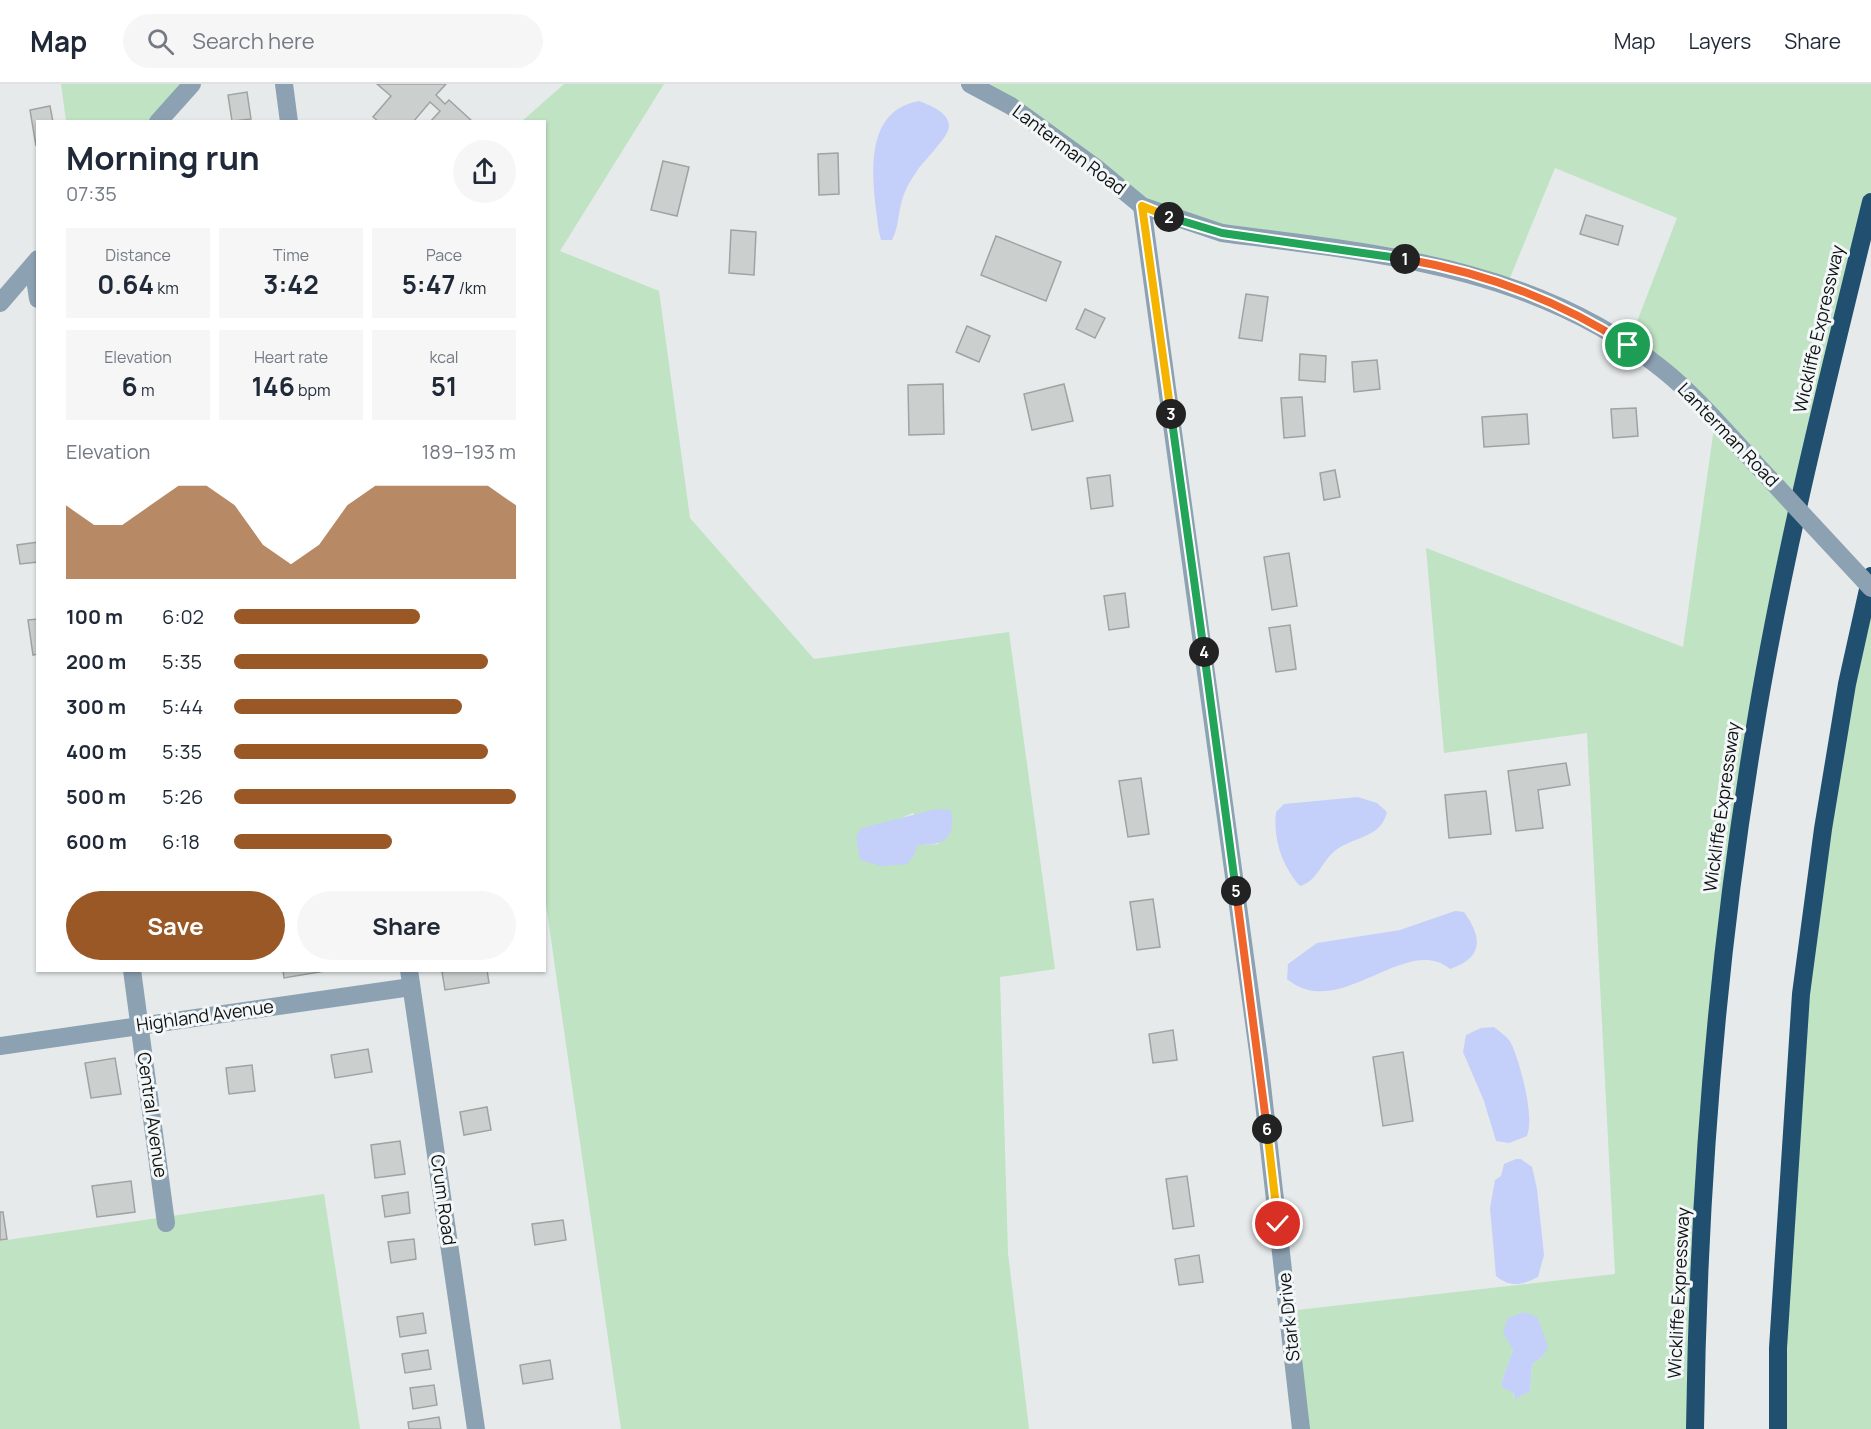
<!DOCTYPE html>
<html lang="en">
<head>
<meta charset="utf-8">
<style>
  body { margin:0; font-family:Manrope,sans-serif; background:#f6f6f7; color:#1f2937; height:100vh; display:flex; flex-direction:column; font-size:22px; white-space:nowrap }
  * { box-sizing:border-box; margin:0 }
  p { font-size:20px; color:#747a83 }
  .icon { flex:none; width:33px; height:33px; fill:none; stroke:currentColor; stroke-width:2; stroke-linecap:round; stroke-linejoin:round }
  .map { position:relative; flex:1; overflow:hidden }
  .side { position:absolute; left:36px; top:36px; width:510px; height:852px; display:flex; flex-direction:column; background:#fff; border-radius:0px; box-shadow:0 2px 4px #0004 }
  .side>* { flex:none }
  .pin { position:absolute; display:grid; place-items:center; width:51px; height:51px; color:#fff; margin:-26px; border:3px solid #fff; border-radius:50%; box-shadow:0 2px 6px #0007 }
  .km { position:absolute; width:30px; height:30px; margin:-15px; border-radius:50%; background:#222; color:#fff; font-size:16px; line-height:30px; text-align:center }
  .round { display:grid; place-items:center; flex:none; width:63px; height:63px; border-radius:32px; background:#f6f6f7 }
  .summary { display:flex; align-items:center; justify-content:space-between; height:102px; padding:0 30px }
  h1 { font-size:33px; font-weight:700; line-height:45px }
  .metrics { display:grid; grid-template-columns:repeat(3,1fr); gap:9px; height:102px; padding:6px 30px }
  .metrics div { display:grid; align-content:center; border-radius:0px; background:#f6f6f7; text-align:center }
  .metrics b { font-size:26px; font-weight:700 }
  .metrics small { font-size:16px; font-weight:400 }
  .metrics p { font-size:16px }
  .chart { height:168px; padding:12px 30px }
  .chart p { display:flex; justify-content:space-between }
  .chart svg { width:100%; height:108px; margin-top:6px; fill:#995825; opacity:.7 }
  .button { display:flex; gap:12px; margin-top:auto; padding:12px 30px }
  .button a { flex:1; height:69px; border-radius:36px; background:#995825; color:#fff; font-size:24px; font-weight:700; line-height:69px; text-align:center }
  .button a+a { background:#f6f6f7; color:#1f2937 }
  ul { padding:0 30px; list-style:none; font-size:20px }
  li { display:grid; grid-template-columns:96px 72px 1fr; align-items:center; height:45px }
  li i { height:15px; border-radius:8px; background:#995825 }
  header { display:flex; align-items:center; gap:36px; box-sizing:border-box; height:84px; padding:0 30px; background:#fff; border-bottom:2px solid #e0e1e3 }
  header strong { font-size:28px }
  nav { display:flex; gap:33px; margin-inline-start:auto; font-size:21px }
  .search { width:420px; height:54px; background:#f6f6f7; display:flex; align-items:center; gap:15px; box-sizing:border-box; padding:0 21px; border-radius:33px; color:#747a83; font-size:22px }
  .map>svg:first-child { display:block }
  .green { fill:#bfe3c3; fill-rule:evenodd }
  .water { fill:#c4d0fa }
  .building { fill:#cbcfce; stroke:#9fa3a2; stroke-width:1.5 }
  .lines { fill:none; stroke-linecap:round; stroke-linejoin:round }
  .minor { stroke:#8ca1b2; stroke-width:18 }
  .highway { stroke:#204f70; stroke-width:18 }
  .minor-bridge { stroke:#8ca1b2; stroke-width:18 }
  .split-1-casing { stroke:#fff; stroke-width:12 }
  .split-2-casing { stroke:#fff; stroke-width:12 }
  .split-3-casing { stroke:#fff; stroke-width:12 }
  .split-4-casing { stroke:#fff; stroke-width:12 }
  .split-5-casing { stroke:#fff; stroke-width:12 }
  .split-6-casing { stroke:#fff; stroke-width:12 }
  .split-7-casing { stroke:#fff; stroke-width:12 }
  .split-1 { stroke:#f0652b; stroke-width:8 }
  .split-2 { stroke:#22a559; stroke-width:8 }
  .split-3 { stroke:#f5b400; stroke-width:8 }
  .split-4 { stroke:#22a559; stroke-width:8 }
  .split-5 { stroke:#22a559; stroke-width:8 }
  .split-6 { stroke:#f0652b; stroke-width:8 }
  .split-7 { stroke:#f5b400; stroke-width:8 }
  .labels { text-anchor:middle; stroke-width:6; stroke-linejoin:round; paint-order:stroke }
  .street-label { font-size:18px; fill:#101212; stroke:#f3f7f8 }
</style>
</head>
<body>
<header>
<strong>Map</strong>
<div class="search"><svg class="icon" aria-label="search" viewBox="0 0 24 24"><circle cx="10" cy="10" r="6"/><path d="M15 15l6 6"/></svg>Search here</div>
<nav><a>Map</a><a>Layers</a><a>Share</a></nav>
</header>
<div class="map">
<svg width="1871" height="1345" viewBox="0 0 1871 1345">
  <rect width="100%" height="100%" fill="#e6eaeb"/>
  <!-- green -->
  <g class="green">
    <path d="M61,0h131l-34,38 -92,-1z"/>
    <path d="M564,0h100l-104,167 99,40 31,227 124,141 195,-27 46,337 -55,8 8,276 21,176h-408l-76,-532 -1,-775h-23zM913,729l26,31 -22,1 -55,-17 30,-6z"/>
    <path d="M970,0h901v118l-46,189 -89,460 -41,578h-394l-12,-118 326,-37 -28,-541 -143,20 -18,-205 257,99 32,-226 -87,-76 49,-127 -122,-50 -48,117 -285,-52 -80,-27zM1513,1266l30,6 -11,8 -2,27 -16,7 -1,-6 -11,-11z"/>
    <path d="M1871,492v853h-93l23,-435z"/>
    <path d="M324,1110l36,235h-360v-188z"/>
  </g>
  <!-- water -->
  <g class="water">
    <path d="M919,17c10,4 30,11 30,25 0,11 -25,34 -32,45 -6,8 -12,19 -15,29 -4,13 -3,27 -10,40h-11l-2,-8c-5,-43 -21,-120 40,-131z"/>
    <path d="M1358,713l19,6 10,9c-6,26 -32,24 -51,38 -15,11 -17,30 -36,36 -18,-20 -27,-47 -24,-74l8,-8z"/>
    <path d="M936,725l15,1c5,30 -7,35 -34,35l-3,11 -7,8 -26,2 -21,-6 -4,-24 6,-8z"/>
    <path d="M1455,827l9,1c19,26 19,46 -14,57 -44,-37 -111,54 -163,10l1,-15 29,-21 83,-13z"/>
    <path d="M1494,943c6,5 14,10 17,16 9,19 24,74 16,93l-18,7 -13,-2 -12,-40 -21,-49 3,-17 15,-7z"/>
    <path d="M1516,1075h5l11,8 5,22 7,66 -6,22c-16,8 -27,11 -42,-1l-6,-68 5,-28 6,-4 3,-12z"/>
    <path d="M1525,1228l13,6 10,29 -5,9 -11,8 -2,27 -15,8 -2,-7 -11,-4v-7l11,-31 -10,-18 5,-14z"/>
  </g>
  <!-- building -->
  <g class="building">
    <path d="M377,0h69l-10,11 9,9 4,-4 24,22h-43l10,-11 -10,-9 -17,20h-34l-6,-5 18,-21z"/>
    <path d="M247,8l4,27 -19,2 -4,-26z"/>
    <path d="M50,22l3,16h-15l-2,24 -6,-36z"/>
    <path d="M838,69l1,41 -20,1 -1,-41z"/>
    <path d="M663,77l26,6 -12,49 -26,-6z"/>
    <path d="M1586,131l37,11 -5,19 -38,-11z"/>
    <path d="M731,146l25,2 -2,43 -25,-2z"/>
    <path d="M996,152l65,26 -15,39 -65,-26z"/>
    <path d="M1246,210l22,3 -6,44 -23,-3z"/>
    <path d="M1085,225l20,9 -10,20 -19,-9z"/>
    <path d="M967,242l23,10 -11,26 -23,-10z"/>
    <path d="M1300,270l26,2 -1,26 -26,-2z"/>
    <path d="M1377,276l3,29 -26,3 -2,-30z"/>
    <path d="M943,300l1,50 -35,1 -1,-50z"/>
    <path d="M1064,300l9,37 -41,9 -8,-36z"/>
    <path d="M1302,313l3,39 -21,2 -3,-40z"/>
    <path d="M1636,324l2,28 -25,2 -2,-29z"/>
    <path d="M1527,330l2,30 -45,3 -2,-30z"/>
    <path d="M1335,386l5,27 -16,3 -4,-27z"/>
    <path d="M1110,391l3,31 -22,3 -4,-31z"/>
    <path d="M38,458v20l-18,2 -3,-19z"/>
    <path d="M1289,469l8,53 -25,4 -8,-53z"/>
    <path d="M1125,509l4,34 -20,3 -5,-34z"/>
    <path d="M38,535v35l-5,1 -5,-35z"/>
    <path d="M1290,541l6,44 -20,3 -7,-44z"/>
    <path d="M1566,679l4,22 -32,5 5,38 -27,3 -8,-60z"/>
    <path d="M1141,694l8,56 -21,3 -9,-56z"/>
    <path d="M1486,707l5,43 -42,4 -4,-43z"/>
    <path d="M1153,815l7,48 -23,3 -7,-48z"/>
    <path d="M283,886h48l-47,8z"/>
    <path d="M451,886h36l2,13 -44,7 -3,-18z"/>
    <path d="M1173,946l4,30 -24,3 -4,-29z"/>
    <path d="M368,965l4,23 -37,6 -4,-23z"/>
    <path d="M1403,968l10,69 -30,5 -10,-69z"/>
    <path d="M115,974l6,36 -30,4 -6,-35z"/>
    <path d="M252,981l3,26 -26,3 -3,-26z"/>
    <path d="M487,1023l4,23 -27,5 -4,-23z"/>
    <path d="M400,1057l5,33 -30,4 -4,-33z"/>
    <path d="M1187,1092l7,50 -21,3 -7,-50z"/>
    <path d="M131,1097l4,31 -38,5 -5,-31z"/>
    <path d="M408,1108l2,21 -25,4 -3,-21z"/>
    <path d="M0,1128h3l4,27 -7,1z"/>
    <path d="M563,1136l3,20 -31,5 -3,-21z"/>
    <path d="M414,1155l2,20 -25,4 -3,-21z"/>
    <path d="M1199,1171l4,27 -24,3 -4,-26z"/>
    <path d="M423,1229l3,20 -26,4 -3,-20z"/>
    <path d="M428,1266l3,19 -26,4 -3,-19z"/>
    <path d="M550,1276l3,19 -30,5 -3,-19z"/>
    <path d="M434,1301l3,20 -24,4 -3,-21z"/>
    <path d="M439,1333l2,12h-32l-1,-7z"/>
  </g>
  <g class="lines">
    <!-- minor -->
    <g class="minor">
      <path d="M284,0l5,38"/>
      <path d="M970,0l41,22 84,61 47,39 80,27c155,20 314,34 440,136 34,27 62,61 92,93"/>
      <path d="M158,38l34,-38"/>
      <path d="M1142,122l117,853 42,370"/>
      <path d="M33,181l5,34"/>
      <path d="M0,219l38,-44"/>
      <path d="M132,886l34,253"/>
      <path d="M409,886l67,459"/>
      <path d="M0,962l411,-59"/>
    </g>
    <!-- highway -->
    <g class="highway">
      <path d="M1695,1345c3,-233 21,-467 59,-696 29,-179 74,-355 117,-531"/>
      <path d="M1778,1345v-81l23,-354 22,-165 24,-145 24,-108"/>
    </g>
    <!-- minor-bridge -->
    <path class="minor-bridge" d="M1754,378l117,126"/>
  </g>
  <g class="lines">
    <!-- split-1 casing -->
    <g class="split-1-casing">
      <path id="split-1" d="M1405,175c81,14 154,41 223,86"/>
    </g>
    <!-- split-2 casing -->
    <g class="split-2-casing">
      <path id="split-2" d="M1169,133l53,16 183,26"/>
    </g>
    <!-- split-3 casing -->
    <g class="split-3-casing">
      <path id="split-3" d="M1169,133l-27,-11 29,208"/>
    </g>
    <!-- split-4 casing -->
    <g class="split-4-casing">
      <path id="split-4" d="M1171,330l33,238"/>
    </g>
    <!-- split-5 casing -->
    <g class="split-5-casing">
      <path id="split-5" d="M1204,568l32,239"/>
    </g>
    <!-- split-6 casing -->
    <g class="split-6-casing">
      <path id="split-6" d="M1236,807l31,238"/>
    </g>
    <!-- split-7 casing -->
    <g class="split-7-casing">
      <path id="split-7" d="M1267,1045l11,95"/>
    </g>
    <!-- split-1 -->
    <use href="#split-1" class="split-1"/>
    <!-- split-2 -->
    <use href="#split-2" class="split-2"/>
    <!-- split-3 -->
    <use href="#split-3" class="split-3"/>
    <!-- split-4 -->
    <use href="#split-4" class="split-4"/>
    <!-- split-5 -->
    <use href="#split-5" class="split-5"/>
    <!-- split-6 -->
    <use href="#split-6" class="split-6"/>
    <!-- split-7 -->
    <use href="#split-7" class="split-7"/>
  </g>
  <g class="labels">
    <!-- street labels -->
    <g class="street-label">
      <text transform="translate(1069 66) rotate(37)" y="6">Lanterman Road</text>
      <text transform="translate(1819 245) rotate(-77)" y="6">Wickliffe Expressway</text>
      <text transform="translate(1728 351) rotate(46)" y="6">Lanterman Road</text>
      <text transform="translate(1722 723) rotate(-82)" y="6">Wickliffe Expressway</text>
      <text transform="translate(205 932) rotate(-8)" y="6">Highland Avenue</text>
      <text transform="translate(152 1031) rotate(82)" y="6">Central Avenue</text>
      <text transform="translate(443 1116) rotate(82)" y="6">Crum Road</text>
      <text transform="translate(1679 1209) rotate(-87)" y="6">Wickliffe Expressway</text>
      <text transform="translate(1289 1233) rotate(-96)" y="6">Stark Drive</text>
    </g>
  </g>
</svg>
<div class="pin" style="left:1628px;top:261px;background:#1e9e55"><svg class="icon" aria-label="arrive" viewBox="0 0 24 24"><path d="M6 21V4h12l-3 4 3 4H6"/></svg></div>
<div class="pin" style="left:1278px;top:1140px;background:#d93025"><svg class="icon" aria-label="check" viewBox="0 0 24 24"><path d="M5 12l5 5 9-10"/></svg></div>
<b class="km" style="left:1405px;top:175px">1</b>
<b class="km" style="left:1169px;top:133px">2</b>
<b class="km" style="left:1171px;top:330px">3</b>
<b class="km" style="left:1204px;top:568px">4</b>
<b class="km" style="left:1236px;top:807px">5</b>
<b class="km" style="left:1267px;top:1045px">6</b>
<section class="side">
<div class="summary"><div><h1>Morning run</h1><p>07:35</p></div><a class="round"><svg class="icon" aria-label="share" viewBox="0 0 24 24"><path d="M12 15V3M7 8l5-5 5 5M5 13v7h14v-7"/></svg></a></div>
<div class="metrics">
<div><p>Distance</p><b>0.64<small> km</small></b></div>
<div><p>Time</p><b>3:42</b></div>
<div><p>Pace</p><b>5:47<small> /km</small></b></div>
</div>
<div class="metrics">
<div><p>Elevation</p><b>6<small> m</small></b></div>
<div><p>Heart rate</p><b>146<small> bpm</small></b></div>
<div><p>kcal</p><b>51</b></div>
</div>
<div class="chart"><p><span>Elevation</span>189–193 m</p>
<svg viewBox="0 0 160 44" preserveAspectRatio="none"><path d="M0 44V14L10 22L20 22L30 14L40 6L50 6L60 14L70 30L80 38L90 30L100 14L110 6L120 6L130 6L140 6L150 6L160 14V44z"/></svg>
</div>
<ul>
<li><b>100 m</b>6:02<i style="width:66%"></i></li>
<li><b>200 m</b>5:35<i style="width:90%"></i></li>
<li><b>300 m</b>5:44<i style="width:81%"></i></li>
<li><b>400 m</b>5:35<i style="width:90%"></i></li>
<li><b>500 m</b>5:26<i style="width:100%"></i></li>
<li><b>600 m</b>6:18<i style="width:56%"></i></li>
</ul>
<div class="button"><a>Save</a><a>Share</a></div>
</section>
</div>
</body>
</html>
